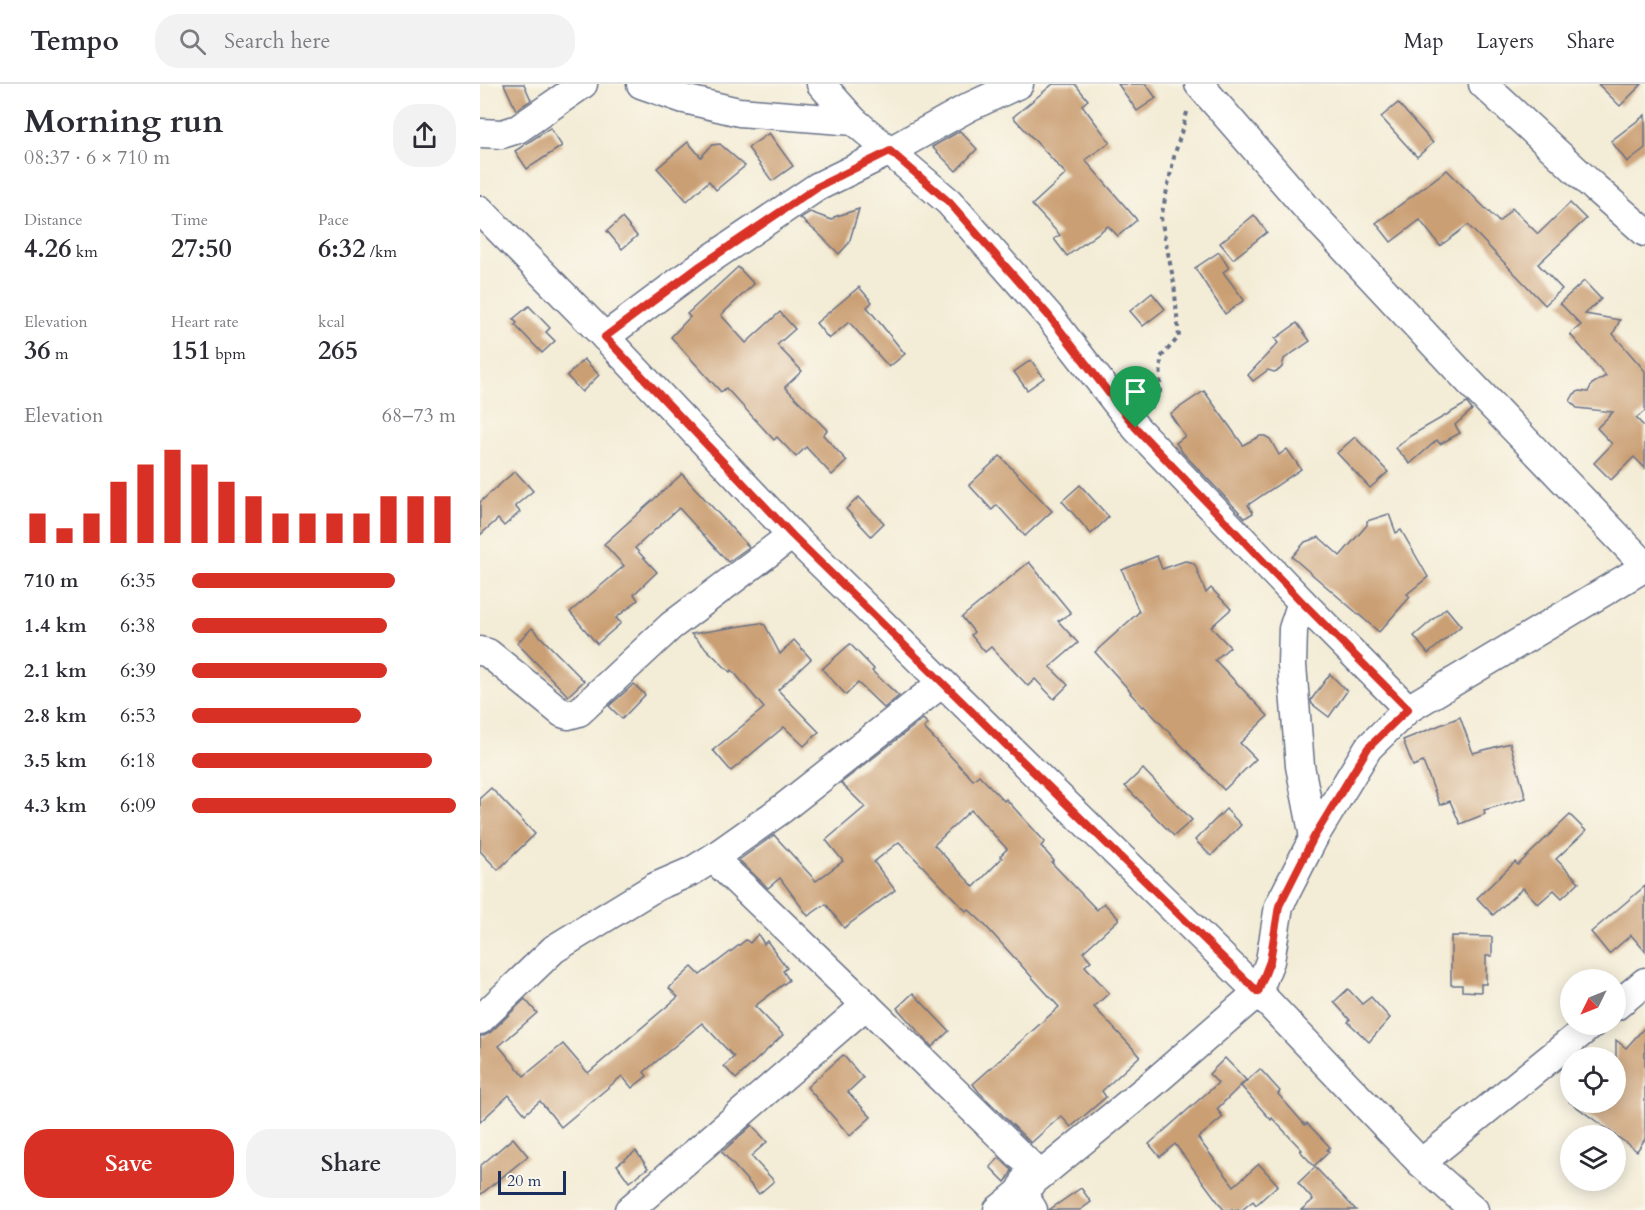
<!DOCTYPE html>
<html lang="en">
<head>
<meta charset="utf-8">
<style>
  body { margin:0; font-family:Cardo,serif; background:#f2f2f3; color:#2b2b33; height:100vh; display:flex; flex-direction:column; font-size:22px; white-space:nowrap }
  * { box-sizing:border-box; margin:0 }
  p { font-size:20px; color:#7c7c81 }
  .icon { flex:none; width:33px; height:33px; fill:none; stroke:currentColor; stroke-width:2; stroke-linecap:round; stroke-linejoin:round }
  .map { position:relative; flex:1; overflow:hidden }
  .sheet { display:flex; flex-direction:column; background:#fff; width:480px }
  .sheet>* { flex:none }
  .needle { width:39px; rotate:227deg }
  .controls { position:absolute; left:1080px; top:885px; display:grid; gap:12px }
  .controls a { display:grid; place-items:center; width:66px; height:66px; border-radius:50%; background:#fff; box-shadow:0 3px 15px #0003; font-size:30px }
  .scale { position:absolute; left:18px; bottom:15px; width:68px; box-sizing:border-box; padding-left:6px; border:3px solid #1b2f5e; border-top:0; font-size:16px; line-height:21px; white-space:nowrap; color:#1b2f5e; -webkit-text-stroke:4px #fbf7ec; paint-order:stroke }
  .pin { position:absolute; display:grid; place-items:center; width:51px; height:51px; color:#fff; margin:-62px -26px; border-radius:50% 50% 50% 0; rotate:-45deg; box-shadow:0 0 6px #0007 }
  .pin .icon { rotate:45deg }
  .round { display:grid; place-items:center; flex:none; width:63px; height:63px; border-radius:24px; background:#f2f2f3 }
  .head { display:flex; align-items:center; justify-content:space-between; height:102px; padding:0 24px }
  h1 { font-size:33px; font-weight:700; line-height:45px }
  .figures { display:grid; grid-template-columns:repeat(3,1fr); gap:9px; height:102px; padding:6px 24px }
  .figures div { display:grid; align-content:center }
  .figures b { font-size:26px; font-weight:700 }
  .figures small { font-size:16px; font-weight:400 }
  .figures p { font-size:16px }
  .chart { height:168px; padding:12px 24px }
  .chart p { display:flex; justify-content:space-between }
  .chart svg { width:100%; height:108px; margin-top:6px; stroke:#d93025; stroke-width:6 }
  .button { display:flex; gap:12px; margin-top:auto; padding:12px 24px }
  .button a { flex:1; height:69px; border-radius:24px; background:#d93025; color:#fff; font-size:24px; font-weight:700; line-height:69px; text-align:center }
  .button a+a { background:#f2f2f3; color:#2b2b33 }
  ul { padding:0 24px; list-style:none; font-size:20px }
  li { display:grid; grid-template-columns:96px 72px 1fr; align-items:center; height:45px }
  li i { height:15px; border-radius:8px; background:#d93025 }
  header { display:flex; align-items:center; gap:36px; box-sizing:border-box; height:84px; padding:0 30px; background:#fff; border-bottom:2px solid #e1e1e2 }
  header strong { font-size:28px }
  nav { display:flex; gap:33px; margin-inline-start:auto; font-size:21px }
  .search { width:420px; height:54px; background:#f2f2f3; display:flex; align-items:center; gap:15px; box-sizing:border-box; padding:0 21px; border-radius:24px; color:#7c7c81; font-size:22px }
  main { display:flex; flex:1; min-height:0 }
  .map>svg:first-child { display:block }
  .building { fill:#ca9f73; fill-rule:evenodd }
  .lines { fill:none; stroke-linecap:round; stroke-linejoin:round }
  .minor-casing { stroke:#677188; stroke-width:31 }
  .path { stroke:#677188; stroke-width:4; stroke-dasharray:4.5 4.5; stroke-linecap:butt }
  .minor { stroke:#fff; stroke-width:28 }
  .route-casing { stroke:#fff; stroke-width:12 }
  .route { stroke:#d93025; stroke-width:8 }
</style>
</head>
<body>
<header>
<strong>Tempo</strong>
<div class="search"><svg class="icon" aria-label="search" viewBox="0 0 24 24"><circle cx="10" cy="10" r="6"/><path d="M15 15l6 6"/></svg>Search here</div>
<nav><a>Map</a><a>Layers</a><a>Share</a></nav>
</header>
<main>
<section class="sheet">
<div class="head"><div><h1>Morning run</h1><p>08:37 · 6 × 710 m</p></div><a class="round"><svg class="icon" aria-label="share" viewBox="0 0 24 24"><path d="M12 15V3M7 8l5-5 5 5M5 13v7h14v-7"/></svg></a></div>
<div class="figures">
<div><p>Distance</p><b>4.26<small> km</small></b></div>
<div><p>Time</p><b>27:50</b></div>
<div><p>Pace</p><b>6:32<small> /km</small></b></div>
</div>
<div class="figures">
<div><p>Elevation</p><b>36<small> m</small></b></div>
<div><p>Heart rate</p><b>151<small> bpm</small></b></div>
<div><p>kcal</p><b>265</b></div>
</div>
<div class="chart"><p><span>Elevation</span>68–73 m</p>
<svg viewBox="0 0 160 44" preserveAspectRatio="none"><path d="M5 44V32M15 44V38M25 44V32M35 44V19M45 44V12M55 44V6M65 44V12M75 44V19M85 44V25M95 44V32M105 44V32M115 44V32M125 44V32M135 44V25M145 44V25M155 44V25"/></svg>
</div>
<ul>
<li><b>710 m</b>6:35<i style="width:77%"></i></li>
<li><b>1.4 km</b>6:38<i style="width:74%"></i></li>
<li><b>2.1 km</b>6:39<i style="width:74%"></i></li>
<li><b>2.8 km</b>6:53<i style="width:64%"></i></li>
<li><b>3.5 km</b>6:18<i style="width:91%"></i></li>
<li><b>4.3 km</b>6:09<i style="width:100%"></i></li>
</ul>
<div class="button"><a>Save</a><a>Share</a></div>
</section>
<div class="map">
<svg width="1165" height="1126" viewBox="0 0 1165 1126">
  <rect width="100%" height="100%" fill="#fbf7ec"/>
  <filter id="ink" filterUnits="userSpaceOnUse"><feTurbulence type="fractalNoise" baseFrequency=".0167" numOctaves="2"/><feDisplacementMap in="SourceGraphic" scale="12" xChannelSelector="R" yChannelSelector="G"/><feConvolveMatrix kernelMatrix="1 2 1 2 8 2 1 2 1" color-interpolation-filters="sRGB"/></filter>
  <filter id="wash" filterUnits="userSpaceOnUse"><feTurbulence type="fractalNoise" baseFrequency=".008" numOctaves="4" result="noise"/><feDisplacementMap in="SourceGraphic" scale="24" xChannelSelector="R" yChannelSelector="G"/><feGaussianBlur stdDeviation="1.35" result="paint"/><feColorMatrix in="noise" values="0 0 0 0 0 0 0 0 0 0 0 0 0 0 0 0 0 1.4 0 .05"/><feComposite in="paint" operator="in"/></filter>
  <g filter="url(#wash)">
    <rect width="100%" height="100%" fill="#f3ecd6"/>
    <g id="blocks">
      <!-- building -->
      <g class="building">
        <path d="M24,0h20l7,16 -15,10z"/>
        <path d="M573,0h22l13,16 -6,5 28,37 -25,18 52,60 -19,16 -10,-10 -41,30 -13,-17 6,-4 -28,-30 34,-31 -53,-57z"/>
        <path d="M638,0h28l10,14 -19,13z"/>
        <path d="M1118,0h44l-22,22z"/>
        <path d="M918,19l35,40 -16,14 -36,-40z"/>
        <path d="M1165,31v33l-18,14 -16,-21z"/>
        <path d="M70,44l12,18 -35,23 -12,-18z"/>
        <path d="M480,47l17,18 -21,22 -24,-24z"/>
        <path d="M289,49l24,33 -21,15 -24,-33z"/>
        <path d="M208,58l13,15 11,-12 8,-1 25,22 -29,24 -7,-9 -22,20 -30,-33z"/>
        <path d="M967,86l52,52 13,-14 26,26 32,-31 16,16 -48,45 24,25 -17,16 -77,-80 -28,21 -20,-26 -29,22 -15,-19z"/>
        <path d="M379,125l-10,34 -10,11 -20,-20 -19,-16 10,-6 22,8 2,-3z"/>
        <path d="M774,131l13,17 -34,27 -13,-16z"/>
        <path d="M142,134l15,18 -15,13 -15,-18z"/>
        <path d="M739,168l10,16 -6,4 21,28 -19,14 -30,-46z"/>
        <path d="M258,183l16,17 -33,31 25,28 34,-31 15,17 -18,16 25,26 -17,16 42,43 -4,5 24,26 -15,14 -26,-28 -10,10 -19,-20 -3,3 -48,-52 -5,4 -50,-55 19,-20 -3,-3z"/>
        <path d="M1104,197l17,18 -16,15 35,6 -7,14 32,37v40l-9,7 9,9v41l-11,-11 -23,23 -17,-17 18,-19 -15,-16 16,-16 -36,-4 -7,-7 4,-7 5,-3 9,1 4,-8 14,-8 -36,-42 11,-9 -21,-22z"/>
        <path d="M379,203l13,15 -5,5 38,47 -16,13 -40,-45 -20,17 -13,-16z"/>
        <path d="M672,209l13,16 -22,17 -13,-15z"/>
        <path d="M49,222l21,22 -4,4 9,9 -13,12 -27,-28 2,-2 -4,-4z"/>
        <path d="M817,239l13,18 -26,18 -2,8 -3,3 -5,2 -6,-2 -15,11 -5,-6 30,-32 -3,-4z"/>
        <path d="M104,275l15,16 -17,17 -15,-16z"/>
        <path d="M551,276l13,18 -17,12 -13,-18z"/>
        <path d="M724,307l39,54 17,-9h5l5,3 9,16 8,-6 14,20 -53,36 5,8 -8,5 -62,-65 -7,-10 9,-7 -15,-22z"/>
        <path d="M987,319l5,7 -17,15 5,8 -20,11 -3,-4 -27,24 -14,-16 14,-12z"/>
        <path d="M875,353l33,35 -18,16 -33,-35z"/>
        <path d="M520,372l52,55 -27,25 -28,-31 -5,5 -23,-25z"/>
        <path d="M35,387l18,20 -18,15 5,6 -16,14 -6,-7 -18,16v-33z"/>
        <path d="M202,390l67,73 -21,15 -49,-54 -44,40 22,24 -23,22 4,6 -22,18 5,5 -24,21 -27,-32 54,-46 -20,-22z"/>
        <path d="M600,401l29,32 -18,17 -29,-33z"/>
        <path d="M379,413l25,26 -13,13 -25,-27z"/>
        <path d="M909,430l7,19 5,-3 27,47 -21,17 3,3 -31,35 -87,-75 13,-15 14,-5 21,19 27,-31v-4z"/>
        <path d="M677,472l5,13 23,-8 6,1 4,3 11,28 5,-5 20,21 -20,18 19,20 -15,13 53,56 -28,27 16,16 -32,31 -80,-84 -1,1 -13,-14 1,-1 -36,-40 44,-40 -17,-42z"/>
        <path d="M549,478l42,51 -13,8 20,22 -28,24 18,18 -14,14 -19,-20 -7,7 -37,-39 -6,5 -14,-17 3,-3 -12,-15z"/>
        <path d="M966,524l15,18 -33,28 -14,-18z"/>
        <path d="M280,539l5,2 15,29 14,-14 17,19 -33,31 41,42 -15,14 -20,-19 -53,44 -18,-21 51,-42 -32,-38 -2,2 -39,-38z"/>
        <path d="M52,544l52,53 -16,15 -51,-53z"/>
        <path d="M370,560l24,25 -2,2 27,25 -15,12 -26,-25 -12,12 -24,-26z"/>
        <path d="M850,590l17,17 -18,26 -17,-13 -1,-4z"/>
        <path d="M154,600l11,11 -23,24 -13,-13z"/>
        <path d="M980,633l13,36 37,-10 16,55 -42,12 1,4 -25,10 -10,-23 -10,4 -17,-43 -10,4 -10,-26z"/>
        <path d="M443,635l5,5 -4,4 49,52 6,-5 25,26 2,-2 39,43 -4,4 13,15 -2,2 45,47 7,-7 15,16 -36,33 8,9 -6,5 24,27 -15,14 46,49 -38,35 4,6 -35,30 -10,-11 -30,27 -52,-51 -6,-8 86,-77 -77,-85 -14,-13 -2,2 -67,-69 -25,20 21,28 -51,38 -18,-24 -18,12 -28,-38 -12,10 -29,-28 35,-25 42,46 27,-20 -17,-21 39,-33 -24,-24zM491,726l36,39 -7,7 2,2 -28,29 -40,-42z"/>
        <path d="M663,685l49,51 -18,16 -49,-50z"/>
        <path d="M11,704l44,46 -37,36 -18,-19v-53z"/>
        <path d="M746,725l15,16 -30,31 -16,-16z"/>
        <path d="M1090,731l16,16 -30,28 23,23 -17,16 -8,-8 -16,14 -15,-16 -30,27 -16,-17 38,-36 3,3z"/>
        <path d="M1165,802v65l-14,-16 -22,19 -18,-22z"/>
        <path d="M278,850l6,10 3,-3 20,27 -4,3 6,9 -34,26 28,29 -47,44 -12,-13 10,-9 -32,-34 -58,49 3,4 -15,12 -10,-12 -61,51 -21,-26 -15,13 -16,-19 -29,27v-86h4l7,-4 34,-33 12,14 -38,33 25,30 39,-32 25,29 90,-76 -9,-9 23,-21 8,8 46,-35 4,3z"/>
        <path d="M971,852l41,1v19h-6v28h-5v8l-19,-1v-6h-11z"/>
        <path d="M868,905l14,15 9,-7 19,21 -21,24 -21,-20 2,-2 -16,-18z"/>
        <path d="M433,909l36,38 -17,16 -35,-39z"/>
        <path d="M1165,943v112l-8,12 -67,-49h46v-62l10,8z"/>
        <path d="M363,971l20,23 -15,14 23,25 -21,19 -43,-49z"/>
        <path d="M745,974l21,22 -29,29 6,8 -25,21 36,48 25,-22 19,21 -22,20 -3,-4 -11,9h-18l-49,-66 -15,13 -11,-13 69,-61 -9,-9z"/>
        <path d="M780,985l20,22 -2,3 27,31 2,-2 23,24 -3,3 2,2 -15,14 -14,-15 2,-1 -30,-32 -1,2 -30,-34z"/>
        <path d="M272,1041l15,17 -16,14 23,25 -15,13 -37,-42z"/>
        <path d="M33,1054l15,18 -48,39v-29z"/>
        <path d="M156,1067l12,17 -19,14 -12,-17z"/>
        <path d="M519,1074l13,12 -4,8 -3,4 -15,-15z"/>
        <path d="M835,1083l41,43h-55l12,-10 -15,-17z"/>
        <path d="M601,1104l10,14 -11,8h-31z"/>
      </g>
    </g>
  </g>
  <g filter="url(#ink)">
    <use href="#blocks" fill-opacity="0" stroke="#677188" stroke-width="1.5"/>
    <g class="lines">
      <!-- minor casing -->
      <g class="minor-casing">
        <g id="minor">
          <path d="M161,0l43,15 55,13 115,9"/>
          <path d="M341,0l33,37 95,81 100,114 87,112 166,174 106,107 237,-142"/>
          <path d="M719,0l106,122 153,164 187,195"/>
          <path d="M1003,0l112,104 50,44"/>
          <path d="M0,49l22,1 16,-5 65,-45"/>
          <path d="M0,126l125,127 187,198 466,457 163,171 53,47"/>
          <path d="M125,253l95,-71 117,-79 73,-36 79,-44 50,-23"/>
          <path d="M822,518l-9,27 -1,36 8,101 14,71"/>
          <path d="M0,567l8,2 74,60 6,2 11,-3 92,-86 121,-91"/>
          <path d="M233,774l153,147 165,161 -10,25 12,19"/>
          <path d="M1136,922l29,-24"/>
          <path d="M0,936l74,-71 101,-62 37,-16 21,-13 69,-49 160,-126"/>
          <path d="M941,1079l171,-139"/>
          <path d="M149,1126l237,-205"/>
          <path d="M518,1126l153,-125 107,-93 12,-31 9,-55 35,-69 54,-89 40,-39"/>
        </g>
      </g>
      <!-- path -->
      <path class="path" d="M670,324l10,-16 1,-35 18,-20 -5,-54 -13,-65 13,-61 14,-48"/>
      <!-- minor -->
      <use href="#minor" class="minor"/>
    </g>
  </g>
  <g class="lines" filter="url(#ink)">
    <!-- route casing -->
    <g class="route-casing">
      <path id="route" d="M410,67l59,51 100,114 87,112 166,174 106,107 -40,39 -54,89 -35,69 -9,55 -12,31 -466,-457 -187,-198 95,-71 117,-79z"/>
    </g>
    <!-- route -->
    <use href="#route" class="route"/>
  </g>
</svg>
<div class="controls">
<a><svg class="needle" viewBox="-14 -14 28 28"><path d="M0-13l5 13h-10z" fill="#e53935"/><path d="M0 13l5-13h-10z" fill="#7c7c81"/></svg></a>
<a><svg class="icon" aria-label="locate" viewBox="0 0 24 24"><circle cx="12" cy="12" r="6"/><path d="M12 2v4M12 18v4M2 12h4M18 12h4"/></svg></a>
<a><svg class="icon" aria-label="layers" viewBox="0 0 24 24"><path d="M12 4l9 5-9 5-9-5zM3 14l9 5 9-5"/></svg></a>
</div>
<div class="scale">20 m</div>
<div class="pin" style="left:656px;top:344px;background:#1e9e55"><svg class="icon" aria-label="arrive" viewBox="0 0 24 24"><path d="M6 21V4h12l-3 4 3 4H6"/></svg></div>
</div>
</main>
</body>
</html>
